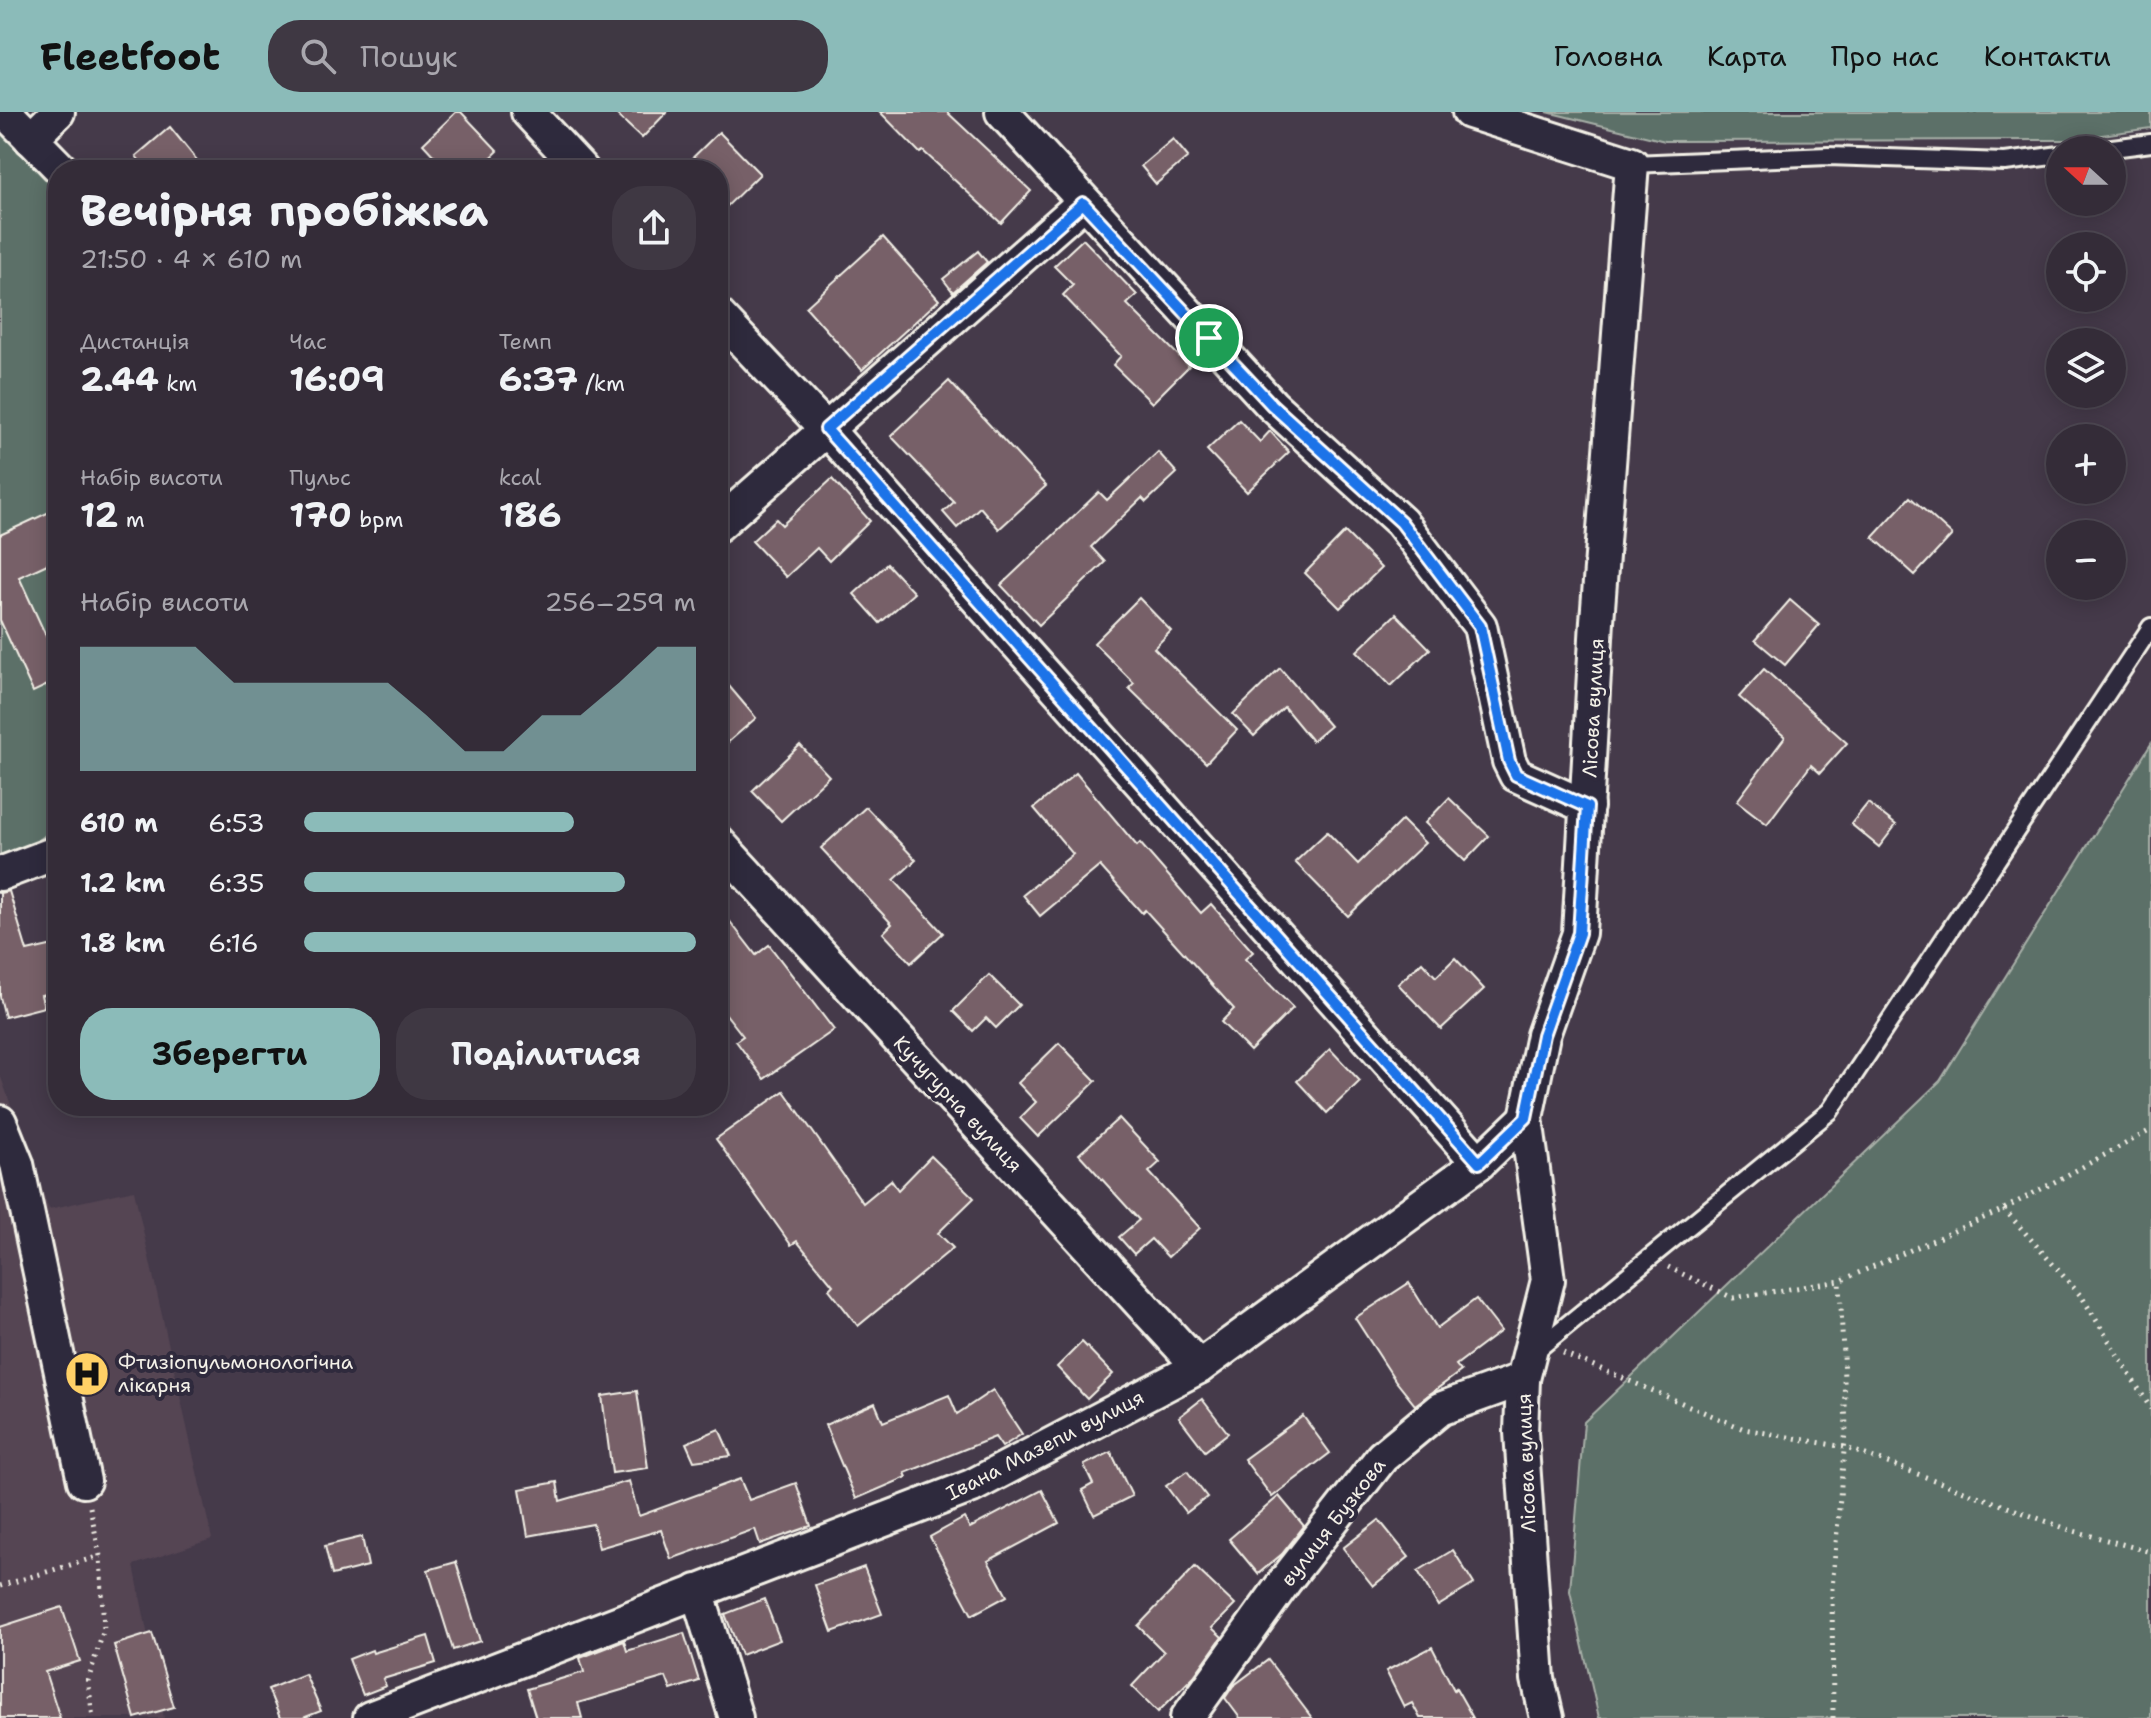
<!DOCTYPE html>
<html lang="uk">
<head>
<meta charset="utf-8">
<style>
  body { margin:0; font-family:"Shantell Sans",sans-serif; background:#3f3843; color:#f1f3f6; height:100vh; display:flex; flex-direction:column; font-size:30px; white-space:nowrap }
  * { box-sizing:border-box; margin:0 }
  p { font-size:26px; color:#a9a7ae }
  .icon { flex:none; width:44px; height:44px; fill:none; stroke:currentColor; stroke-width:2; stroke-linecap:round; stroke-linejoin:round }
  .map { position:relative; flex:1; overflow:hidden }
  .drawer { position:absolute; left:48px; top:48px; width:680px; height:956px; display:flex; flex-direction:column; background:#342c38; border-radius:32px; box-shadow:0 4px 20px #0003,0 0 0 2px #4e4853 }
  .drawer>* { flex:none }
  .needle { width:52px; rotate:291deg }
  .fabs { position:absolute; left:2046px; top:24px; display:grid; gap:16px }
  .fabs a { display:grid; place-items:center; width:80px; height:80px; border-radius:50%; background:#342c38; box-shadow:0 4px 20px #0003,0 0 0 2px #4e4853; font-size:40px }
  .pin { position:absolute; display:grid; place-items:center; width:68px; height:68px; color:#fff; margin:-34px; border:4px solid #fff; border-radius:50%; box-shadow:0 2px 8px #0007 }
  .round { display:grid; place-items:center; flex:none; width:84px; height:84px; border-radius:32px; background:#3f3843 }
  .overview { display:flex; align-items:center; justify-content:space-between; height:136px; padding:0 32px }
  h1 { font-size:44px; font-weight:700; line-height:60px }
  .stats { display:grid; grid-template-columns:repeat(3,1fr); gap:12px; height:136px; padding:8px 32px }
  .stats div { display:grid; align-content:center }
  .stats b { font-size:34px; font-weight:700 }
  .stats small { font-size:22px; font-weight:400 }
  .stats p { font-size:22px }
  .chart { height:224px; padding:16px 32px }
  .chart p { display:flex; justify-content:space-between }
  .chart svg { width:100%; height:144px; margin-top:8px; fill:#8bbbb9; opacity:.7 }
  .primary-button { display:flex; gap:16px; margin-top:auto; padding:16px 32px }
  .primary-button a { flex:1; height:92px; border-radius:32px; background:#8bbbb9; color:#111; font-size:32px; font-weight:700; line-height:92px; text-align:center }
  .primary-button a+a { background:#3f3843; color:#f1f3f6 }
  ul { padding:0 32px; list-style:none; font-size:26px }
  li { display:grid; grid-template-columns:128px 96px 1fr; align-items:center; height:60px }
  li i { height:20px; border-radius:10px; background:#8bbbb9 }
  header { display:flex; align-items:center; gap:48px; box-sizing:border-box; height:112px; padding:0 40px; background:#8bbbb9; color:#111 }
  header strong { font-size:38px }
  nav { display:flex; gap:44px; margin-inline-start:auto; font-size:28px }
  .search { width:560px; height:72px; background:#3f3843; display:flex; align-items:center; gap:20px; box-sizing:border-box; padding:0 28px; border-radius:32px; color:#a9a7ae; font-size:30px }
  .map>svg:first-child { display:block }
  .built { fill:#544553 }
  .green { fill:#5c6f67; stroke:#a8b0a8; stroke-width:2 }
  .building { fill:#776067; stroke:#f4f1e8; stroke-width:2 }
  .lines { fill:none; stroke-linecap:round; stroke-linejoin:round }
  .lane-casing { stroke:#f4f1e8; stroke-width:22 }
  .street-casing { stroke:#f4f1e8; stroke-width:38 }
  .path { stroke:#f4f1e8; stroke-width:5; stroke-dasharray:2 6; stroke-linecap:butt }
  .lane { stroke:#2f2a3d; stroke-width:16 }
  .street { stroke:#2f2a3d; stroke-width:32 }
  .route-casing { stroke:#fff; stroke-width:16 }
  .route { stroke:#1a73e8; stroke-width:10 }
  .labels { text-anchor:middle; stroke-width:8; stroke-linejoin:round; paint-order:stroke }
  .street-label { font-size:20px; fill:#f4f1e8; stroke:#2f2a3d }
  .poi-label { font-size:20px; fill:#f4f1e8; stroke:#2f2a3d; text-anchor:start }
</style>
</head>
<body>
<header>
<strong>Fleetfoot</strong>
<div class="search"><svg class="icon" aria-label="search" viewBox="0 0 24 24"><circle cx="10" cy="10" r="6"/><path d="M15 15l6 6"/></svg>Пошук</div>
<nav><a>Головна</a><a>Карта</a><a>Про нас</a><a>Контакти</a></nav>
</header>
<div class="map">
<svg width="2151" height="1606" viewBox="0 0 2151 1606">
  <rect width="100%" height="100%" fill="#453a4a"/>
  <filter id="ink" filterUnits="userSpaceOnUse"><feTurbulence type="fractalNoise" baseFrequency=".0125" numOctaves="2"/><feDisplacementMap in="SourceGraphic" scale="16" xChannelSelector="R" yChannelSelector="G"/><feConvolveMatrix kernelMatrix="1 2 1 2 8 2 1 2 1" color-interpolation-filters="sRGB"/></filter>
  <g filter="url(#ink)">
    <!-- built -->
    <path class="built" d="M0,963l49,134 85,-19 78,349 -78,26 30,153h-164z"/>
    <!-- green -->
    <g class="green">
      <path d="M1547,0h604v16l-84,12 -402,1z"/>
      <path d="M0,18l58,63v632l-58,46z"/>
      <path d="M2151,632v974h-552l-29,-127 14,-169 356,-341z"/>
    </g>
    <!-- building -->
    <g class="building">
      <path d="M456,0h5l37,39 -20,19h-31l-24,-26z"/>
      <path d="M614,0h53l-25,26z"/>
      <path d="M880,0h67l84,79 -30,32 -78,-72 -3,2z"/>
      <path d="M170,15l35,43h-58l-11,-14z"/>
      <path d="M719,20l41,42 -42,41v-45h-38z"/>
      <path d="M1173,27l15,18 -32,27 -15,-18z"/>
      <path d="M883,125l56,63 -77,70 -56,-63z"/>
      <path d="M1083,127l54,56 -10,9 62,62 -37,37 -39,-38 8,-9 -58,-61 10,-10 -19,-19z"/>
      <path d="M978,139l9,11 -34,30 -10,-13z"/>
      <path d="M949,269l97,105 -47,43 -19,-22 -23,21 -14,-16 11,-10 -63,-66z"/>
      <path d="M1239,308l21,22 10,-11 19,21 -42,40 -40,-42z"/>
      <path d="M1158,340l19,21 -31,29 -4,-4 -51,49 14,15 -66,63 -38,-40 98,-93 8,8z"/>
      <path d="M832,367l38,42 -41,40 -12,-13 -31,29 -34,-36 24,-22 6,6z"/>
      <path d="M1910,385l42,38 -37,40 -42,-38z"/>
      <path d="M58,396v51l-39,18 39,85v18l-25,12 -33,-72v-85z"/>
      <path d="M1345,420l36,36 -41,40 -35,-35z"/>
      <path d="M887,452l27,29 -34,30 -26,-29z"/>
      <path d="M1139,486l32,33 -17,17 83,82 -31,33 -77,-75 5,-5 -40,-40z"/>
      <path d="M1790,488l29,25 -34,40 -30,-25z"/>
      <path d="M1396,502l34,35 -39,37 -34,-35z"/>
      <path d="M1280,556l50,58 -18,15 -28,-34 -30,29 -21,-22z"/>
      <path d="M1764,557l83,74 -27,30 -9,-8 -44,59 -30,-23 48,-64 -46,-40z"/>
      <path d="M718,561l38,45 -38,33z"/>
      <path d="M800,633l29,31 -48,45 -29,-30z"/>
      <path d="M1076,661l61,73 3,-3 61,70 10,-9 42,48 -8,7 48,49 -43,43 -29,-29 13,-13 -89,-99 -3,3 -42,-47 -60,50 -17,-21 50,-41 -39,-46z"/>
      <path d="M1449,686l40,38 -24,25 -40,-38z"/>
      <path d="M1868,691l28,22 -17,22 -28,-23z"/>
      <path d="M866,695l50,53 -22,20 49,53 -32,30 -28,-30 9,-9 -71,-76z"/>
      <path d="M1402,708l23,23 -77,73 -53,-54 32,-30 31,32z"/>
      <path d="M9,779l18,60 31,-7v47l-17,4 3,12 -39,10 -5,-20v-104z"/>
      <path d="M718,794l38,49 13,-10 65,85 -70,49 -28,-38 7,-5 -25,-32z"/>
      <path d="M1455,846l29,31 -43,40 -43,-45 24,-22 14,15z"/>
      <path d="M989,863l30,30 -23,23 -10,-10 -13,13 -20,-20z"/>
      <path d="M1059,931l37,38 -58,56 -18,-19 16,-16 -18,-19z"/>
      <path d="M1330,937l30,32 -33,32 -30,-32z"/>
      <path d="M784,979l79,112 28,-23 7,10 33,-34 43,42 -36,35 15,15 -95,78 -29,-37 4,-4 -36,-44 -6,4 -75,-106z"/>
      <path d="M1119,1006l41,44 -11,10 51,56 -32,29 -17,-18 -17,15 -15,-17 20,-17 -60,-66z"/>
      <path d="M1409,1171l28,45 39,-29 25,32 -45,34 5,6 -46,34 -20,-25 -40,-62z"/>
      <path d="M1082,1230l31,32 -26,25 -30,-32z"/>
      <path d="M993,1278l29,44 -20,13 -7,-10 -90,36 2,4 -51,22 -31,-74 50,-22 8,19 66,-27 8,19z"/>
      <path d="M637,1279l11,77 -36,5 -10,-77z"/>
      <path d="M1202,1287l26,34 -23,18 -26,-34z"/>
      <path d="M1303,1304l27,37 -58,44 -28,-38z"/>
      <path d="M719,1317l12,27 -37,5 -8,-18z"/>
      <path d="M1111,1340l21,44 -38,19 -12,-25 11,-6 -9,-19z"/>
      <path d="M1187,1359l20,26 -21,16 -20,-27z"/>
      <path d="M740,1367l9,21 47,-17 15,43 -51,18 -5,-15 -84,30 -10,-29 -62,18 -6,-24 -65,12 -8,-47 37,-7 3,19 69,-20 10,35z"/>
      <path d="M1042,1378l17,33 -71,38 19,35 -35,19 -42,-78 34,-19 6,10z"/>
      <path d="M1279,1384l25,30 -22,28 -24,20 -29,-35z"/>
      <path d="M1379,1408l30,37 -36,29 -30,-38z"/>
      <path d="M362,1425l6,29 -36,9 -7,-29z"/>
      <path d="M1453,1438l21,34 -36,22 -20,-35z"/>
      <path d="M456,1450l24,79 -27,9 -25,-80z"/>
      <path d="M864,1455l18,47 -50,18 -17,-47z"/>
      <path d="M1195,1455l40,38 -23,23 10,9 -28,39 -36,36 -26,-26 32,-34 -26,-26z"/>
      <path d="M764,1487l16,41 -39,15 -16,-41z"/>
      <path d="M62,1495l18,54 -35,11 15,46h-60v-91z"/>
      <path d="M152,1521l22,74 -39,11 -21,-73z"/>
      <path d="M684,1521l15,48 -28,9 -5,-13 -88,26 4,15h-46l-9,-29 57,-17 -4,-14 44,-17 3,10z"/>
      <path d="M428,1524l8,27 -53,16 3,7 -23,9 -14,-36 23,-9 1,3z"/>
      <path d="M1432,1535l22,43 2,-2 17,30h-53l-8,-15 -8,4 -18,-36z"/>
      <path d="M1268,1548l44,58h-72l-15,-20 8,-12z"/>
      <path d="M305,1562l16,37 -18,7h-23l-12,-29z"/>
    </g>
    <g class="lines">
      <!-- lane casing -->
      <g class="lane-casing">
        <g id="lane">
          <path d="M2097,38l54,-7"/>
          <path d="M1632,52l196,-8 177,6 55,-7"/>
          <path d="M1534,1240l296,-241 321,-484"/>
        </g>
      </g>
      <!-- street casing -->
      <g class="street-casing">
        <g id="street">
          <path d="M5,0l57,58"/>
          <path d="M528,0l54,58"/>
          <path d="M1002,0l270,293 129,117 79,104 29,135 7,14 71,32"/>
          <path d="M1469,0l163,52 -35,457 -18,312 -36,102 -17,83 22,162 -25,99 -2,53 17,247 9,39"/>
          <path d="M31,27l27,-27"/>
          <path d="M718,203l108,114 653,734"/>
          <path d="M718,413l365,-322"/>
          <path d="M718,730l481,525"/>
          <path d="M0,762l58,-22"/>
          <path d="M0,1010l17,42 67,317"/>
          <path d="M697,1479l39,127"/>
          <path d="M370,1606l602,-232 227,-119 280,-204 47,-45"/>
          <path d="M1187,1606l98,-137 97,-124 58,-48 83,-30"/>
        </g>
      </g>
      <!-- path -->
      <g class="path">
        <path d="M2004,1097l78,88 69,112"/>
        <path d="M1668,1155l65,31 107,-17 164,-72 147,-79"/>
        <path d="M1563,1241l181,76 100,18 226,83 81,22"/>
        <path d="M90,1395l10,49 4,73 -16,52 5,37"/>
        <path d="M0,1474l100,-30"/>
        <path d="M1833,1606l-1,-129 14,-161 -6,-147"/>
      </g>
      <!-- lane -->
      <use href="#lane" class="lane"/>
      <!-- street -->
      <use href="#street" class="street"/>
    </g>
  </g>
  <g class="lines" filter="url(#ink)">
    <!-- route casing -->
    <g class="route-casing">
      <path id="route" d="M1083,91l189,202 129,117 79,104 29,135 7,14 71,32 -8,126 -36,102 -17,83 -47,45 -653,-734z"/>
    </g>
    <!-- route -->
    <use href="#route" class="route"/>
  </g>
  <!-- icons -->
  <defs>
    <g id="hospital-disc" transform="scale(2.3)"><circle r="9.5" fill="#ffd166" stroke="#2f2a3d"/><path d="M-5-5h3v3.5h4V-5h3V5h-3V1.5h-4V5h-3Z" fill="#111"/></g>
  </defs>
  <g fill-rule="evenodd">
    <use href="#hospital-disc" x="87" y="1262"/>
  </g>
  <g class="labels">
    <!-- street labels -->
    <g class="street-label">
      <text transform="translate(1593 596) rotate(-87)" y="7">Лісова вулиця</text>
      <text transform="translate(958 992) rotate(47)" y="7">Кучугурна вулиця</text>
      <text transform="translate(1045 1333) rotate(-27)" y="7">Івана Мазепи вулиця</text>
      <text transform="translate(1526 1351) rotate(-92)" y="7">Лісова вулиця</text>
      <text transform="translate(1333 1410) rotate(-52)" y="7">вулиця Бузкова</text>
    </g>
    <!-- poi labels -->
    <g class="poi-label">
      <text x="118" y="1257">Фтизіопульмонологічна<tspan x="118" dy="23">лікарня</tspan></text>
    </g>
  </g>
</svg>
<div class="fabs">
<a><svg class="needle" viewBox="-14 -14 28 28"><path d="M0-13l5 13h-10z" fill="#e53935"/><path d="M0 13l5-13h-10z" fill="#a9a7ae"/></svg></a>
<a><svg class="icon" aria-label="locate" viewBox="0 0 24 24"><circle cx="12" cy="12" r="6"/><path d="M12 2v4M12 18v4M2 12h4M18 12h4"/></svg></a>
<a><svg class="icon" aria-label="layers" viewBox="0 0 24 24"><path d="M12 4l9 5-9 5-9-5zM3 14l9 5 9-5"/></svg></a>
<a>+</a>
<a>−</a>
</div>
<div class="pin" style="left:1209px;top:226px;background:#1e9e55"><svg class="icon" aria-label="arrive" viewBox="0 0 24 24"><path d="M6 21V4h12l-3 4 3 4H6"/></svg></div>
<section class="drawer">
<div class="overview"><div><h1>Вечірня пробіжка</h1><p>21:50 · 4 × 610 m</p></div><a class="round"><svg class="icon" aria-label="share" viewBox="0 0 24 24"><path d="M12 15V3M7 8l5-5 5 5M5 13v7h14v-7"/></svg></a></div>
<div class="stats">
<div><p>Дистанція</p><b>2.44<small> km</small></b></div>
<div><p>Час</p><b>16:09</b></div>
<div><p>Темп</p><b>6:37<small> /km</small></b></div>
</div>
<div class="stats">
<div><p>Набір висоти</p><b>12<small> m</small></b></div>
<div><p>Пульс</p><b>170<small> bpm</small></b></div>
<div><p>kcal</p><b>186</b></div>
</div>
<div class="chart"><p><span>Набір висоти</span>256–259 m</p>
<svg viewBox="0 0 160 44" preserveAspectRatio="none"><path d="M0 44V6L10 6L20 6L30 6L40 17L50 17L60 17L70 17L80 17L90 27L100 38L110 38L120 27L130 27L140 17L150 6L160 6V44z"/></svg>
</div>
<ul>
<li><b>610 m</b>6:53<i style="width:69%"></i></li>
<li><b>1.2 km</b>6:35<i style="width:82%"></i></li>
<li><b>1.8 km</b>6:16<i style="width:100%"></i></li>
</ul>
<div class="primary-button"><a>Зберегти</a><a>Поділитися</a></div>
</section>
</div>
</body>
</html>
